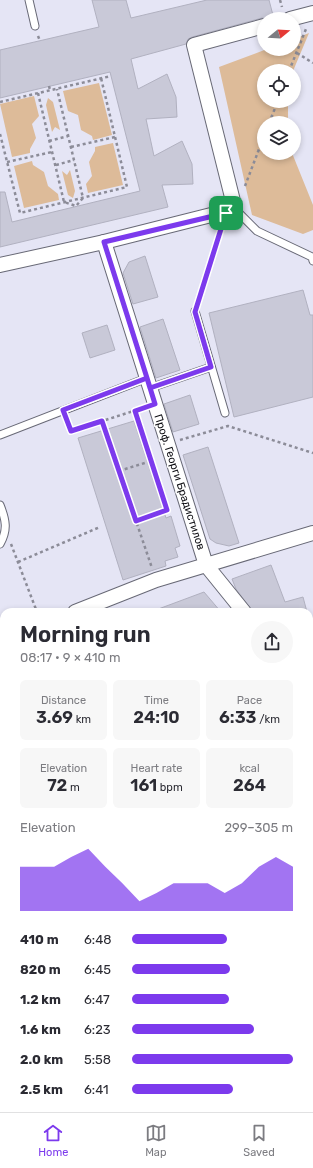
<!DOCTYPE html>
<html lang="en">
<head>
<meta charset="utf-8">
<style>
  body { margin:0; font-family:Rubik,sans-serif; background:#f7f7f7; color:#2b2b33; height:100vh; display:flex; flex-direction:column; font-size:15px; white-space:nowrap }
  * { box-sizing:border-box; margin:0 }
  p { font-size:13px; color:#7c7c81 }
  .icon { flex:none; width:22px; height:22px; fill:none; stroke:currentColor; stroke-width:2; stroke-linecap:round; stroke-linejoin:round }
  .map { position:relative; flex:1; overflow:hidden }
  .side { position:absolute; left:0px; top:608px; width:313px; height:504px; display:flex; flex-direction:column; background:#fff; border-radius:12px 12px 0 0; box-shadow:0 2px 6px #0003 }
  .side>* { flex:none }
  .needle { width:26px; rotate:72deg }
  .tools { position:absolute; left:257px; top:12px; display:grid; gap:8px }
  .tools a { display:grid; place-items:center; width:44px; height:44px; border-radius:50%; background:#fff; box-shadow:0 2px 6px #0003; font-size:20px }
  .pin { position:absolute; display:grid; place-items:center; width:34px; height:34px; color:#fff; margin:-17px; border-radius:8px; box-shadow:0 2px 6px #0006 }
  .round { display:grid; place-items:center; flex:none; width:42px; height:42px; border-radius:21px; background:#f7f7f7 }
  .headline { display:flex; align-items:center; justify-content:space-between; height:68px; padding:0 20px }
  h1 { font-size:22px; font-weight:600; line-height:30px }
  .stats { display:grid; grid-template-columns:repeat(3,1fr); gap:6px; height:68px; padding:4px 20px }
  .stats div { display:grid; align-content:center; border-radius:6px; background:#f7f7f7; text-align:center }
  .stats b { font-size:17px; font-weight:600 }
  .stats small { font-size:11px; font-weight:400 }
  .stats p { font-size:11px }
  .chart { height:112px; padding:8px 20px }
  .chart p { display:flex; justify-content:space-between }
  .chart svg { width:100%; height:72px; margin-top:4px; fill:#7c3aed; opacity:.7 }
  ul { padding:0 20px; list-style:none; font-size:13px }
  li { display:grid; grid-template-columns:64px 48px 1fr; align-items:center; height:30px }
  li i { height:10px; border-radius:5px; background:#7c3aed }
  .menu { display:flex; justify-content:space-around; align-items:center; height:56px; border-top:1px solid #e1e1e2; background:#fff; font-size:11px; color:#7c7c81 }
  .menu a { display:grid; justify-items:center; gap:2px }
  .menu .active { color:#7c3aed }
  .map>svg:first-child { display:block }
  .green { fill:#db9 }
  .building { fill:#c9c9d8; stroke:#b1b1c0 }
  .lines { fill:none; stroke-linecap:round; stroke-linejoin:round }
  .lane-casing { stroke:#686976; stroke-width:9 }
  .street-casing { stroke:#686976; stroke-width:16 }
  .secondary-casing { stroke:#686976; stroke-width:22 }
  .path { stroke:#8c8c98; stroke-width:2.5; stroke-dasharray:3 3; stroke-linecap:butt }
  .lane { stroke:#fff; stroke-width:7 }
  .street { stroke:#fff; stroke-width:14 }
  .secondary { stroke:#fff; stroke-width:20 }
  .route-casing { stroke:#fff; stroke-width:8 }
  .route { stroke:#7c3aed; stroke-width:5 }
  .labels { text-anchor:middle; stroke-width:3; stroke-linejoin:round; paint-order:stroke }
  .street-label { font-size:11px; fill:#0d0d12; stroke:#fff }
</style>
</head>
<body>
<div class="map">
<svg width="313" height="1112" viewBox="0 0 313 1112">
  <rect width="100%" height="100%" fill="#e5e5f5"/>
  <!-- green -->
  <g class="green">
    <path d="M309,33l-16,38h-29v30h24v22h-24v30h28l21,52v25l-10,4 -51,-19 -33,-148 48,-18h27v-10z"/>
    <path d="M99,83l13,52 -19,5 -1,-4 -11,-6 -3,-15 -10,-4 -5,-20z"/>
    <path d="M34,96l5,20 -7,8 4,14 -6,11v4l-18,4 -12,-53z"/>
    <path d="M48,98l5,4 7,28 -5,-3 -3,5 -6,-27z"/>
    <path d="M113,143l10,42 -35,8 -2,-9 6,-8 -3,-14 6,-11v-4z"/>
    <path d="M32,161l1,4 11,7 4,14 10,8 1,6 -35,8 -10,-42z"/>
    <path d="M70,170l5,21 -2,7 -5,-3 -6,-24 5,4z"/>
    <path d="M4,641v97l-4,2v-98z"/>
  </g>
  <!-- building -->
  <g class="building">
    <path d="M92,0h34l5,18 76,-18h62l5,19 -12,-1 -70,19 -4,2 -2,5 -55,15 7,30 29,-15 9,23 1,20 -31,2 8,37 28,-15 10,23 1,20 -31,1 6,22 -168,40v-55h5l7,30 128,-31 -30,-119 -110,26v-48l99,-23z"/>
    <path d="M145,256l13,41 -25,7 -10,-31 6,-11z"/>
    <path d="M303,290l7,25h3v82l-79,20 -25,-104z"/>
    <path d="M163,319l17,51 -24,8 -16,-51z"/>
    <path d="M107,325l8,25 -25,8 -8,-25z"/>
    <path d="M190,395l9,29 -26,8 -9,-28z"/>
    <path d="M134,421l32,97 5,-2 9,30 -5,2 3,9 -13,4 1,5 -43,14 -45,-142z"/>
    <path d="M208,447l31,96 -10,3 -13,-3 -6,-4 -27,-84z"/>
    <path d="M271,565l14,37 18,-5 4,15h-53l-2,-1 -16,-22 -4,-10z"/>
    <path d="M204,592l17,20h-67l-1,-1z"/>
  </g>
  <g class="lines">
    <!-- lane casing -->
    <g class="lane-casing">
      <g id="lane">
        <path d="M29,0l6,26"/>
        <path d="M235,209l22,22 55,26 1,4"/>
        <path d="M195,311l30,102"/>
        <path d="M150,388l61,-21"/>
        <path d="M0,435l147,-57"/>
        <path d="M0,505c6,15 8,25 0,39"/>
      </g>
    </g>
    <!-- street casing -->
    <g class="street-casing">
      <g id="street">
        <path d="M290,19l23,-6"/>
        <path d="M104,242l102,323 38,47"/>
        <path d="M0,265l104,-23 131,-33 -41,-164 70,-19"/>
        <path d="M75,612l81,-32 157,-47"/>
        <path d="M0,642l4,-1"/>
        <path d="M309,700l4,7"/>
        <path d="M309,846l4,-1"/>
        <path d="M0,980l4,-2"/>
      </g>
    </g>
    <!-- secondary casing -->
    <g class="secondary-casing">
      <g id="secondary">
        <path d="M309,675l4,-2"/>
        <path d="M0,786l4,-1"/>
      </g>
    </g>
    <!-- path -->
    <g class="path">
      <path d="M280,0l2,7"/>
      <path d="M38,36l2,5"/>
      <path d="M297,53l16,10"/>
      <path d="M289,71l17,-42"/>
      <path d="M49,86l1,4"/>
      <path d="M38,93l26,109 12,4 7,-8 -26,-109"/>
      <path d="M0,102l111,-26"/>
      <path d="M269,123l9,-22"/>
      <path d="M0,134l20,79 107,-26 -26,-109"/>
      <path d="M49,141l19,-5"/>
      <path d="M71,147l44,-10"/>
      <path d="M7,162l45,-10"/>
      <path d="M56,165l18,-5"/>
      <path d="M245,186l19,-50"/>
      <path d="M198,301l23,-73"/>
      <path d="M135,411l32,99 -31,11"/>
      <path d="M67,420l4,11 72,-23"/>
      <path d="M102,421l50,147"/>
      <path d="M180,440l48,-14 85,27"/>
      <path d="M119,471l32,-10"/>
      <path d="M11,544l26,68"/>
      <path d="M18,562l82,-35"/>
      <path d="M311,648v1"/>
    </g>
    <!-- lane -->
    <use href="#lane" class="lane"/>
    <!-- street -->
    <use href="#street" class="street"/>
    <!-- secondary -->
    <use href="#secondary" class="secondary"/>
  </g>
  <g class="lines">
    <!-- route casing -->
    <g class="route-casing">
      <path id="route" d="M226,213l-31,99 16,55 -61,21 -3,-10 -84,32 8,21 31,-10 34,100 31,-11 -32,-99 20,-7 -8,-26 -43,-136 122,-29"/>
    </g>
    <!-- route -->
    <use href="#route" class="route"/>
  </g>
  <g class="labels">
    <!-- street labels -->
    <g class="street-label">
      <text transform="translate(180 482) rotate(72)" y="4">Проф. Георги Брадистилов</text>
    </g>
  </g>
</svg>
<div class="tools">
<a><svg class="needle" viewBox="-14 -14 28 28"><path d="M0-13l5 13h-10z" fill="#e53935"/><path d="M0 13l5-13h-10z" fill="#7c7c81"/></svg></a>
<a><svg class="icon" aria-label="locate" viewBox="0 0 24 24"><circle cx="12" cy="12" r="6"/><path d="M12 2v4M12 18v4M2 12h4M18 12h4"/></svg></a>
<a><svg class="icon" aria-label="layers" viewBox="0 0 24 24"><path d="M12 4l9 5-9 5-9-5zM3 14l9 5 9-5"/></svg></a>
</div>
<div class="pin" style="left:226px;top:213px;background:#1e9e55"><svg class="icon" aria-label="arrive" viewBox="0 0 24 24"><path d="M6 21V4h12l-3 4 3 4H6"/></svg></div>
<section class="side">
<div class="headline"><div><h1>Morning run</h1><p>08:17 · 9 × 410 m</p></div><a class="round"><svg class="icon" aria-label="share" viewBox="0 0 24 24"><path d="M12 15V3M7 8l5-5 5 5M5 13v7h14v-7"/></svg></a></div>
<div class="stats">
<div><p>Distance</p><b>3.69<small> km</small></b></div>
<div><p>Time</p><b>24:10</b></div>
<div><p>Pace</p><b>6:33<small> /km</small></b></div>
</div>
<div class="stats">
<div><p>Elevation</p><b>72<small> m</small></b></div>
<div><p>Heart rate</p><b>161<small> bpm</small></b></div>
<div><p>kcal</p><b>264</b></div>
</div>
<div class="chart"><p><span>Elevation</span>299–305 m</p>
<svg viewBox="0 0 160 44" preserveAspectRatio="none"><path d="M0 44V17L10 17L20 17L30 11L40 6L50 17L60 27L70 38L80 33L90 27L100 27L110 27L120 33L130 27L140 17L150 11L160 17V44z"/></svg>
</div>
<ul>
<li><b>410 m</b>6:48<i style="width:59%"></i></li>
<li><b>820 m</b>6:45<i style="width:61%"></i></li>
<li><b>1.2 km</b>6:47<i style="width:60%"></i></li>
<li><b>1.6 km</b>6:23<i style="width:76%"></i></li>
<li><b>2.0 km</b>5:58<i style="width:100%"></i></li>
<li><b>2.5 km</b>6:41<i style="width:63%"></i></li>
</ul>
</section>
</div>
<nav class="menu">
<a class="active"><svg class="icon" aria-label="home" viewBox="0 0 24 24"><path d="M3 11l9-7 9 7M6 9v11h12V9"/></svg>Home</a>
<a><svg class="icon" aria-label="map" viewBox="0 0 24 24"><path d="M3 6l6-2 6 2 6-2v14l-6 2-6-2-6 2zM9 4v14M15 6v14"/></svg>Map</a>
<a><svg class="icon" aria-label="saved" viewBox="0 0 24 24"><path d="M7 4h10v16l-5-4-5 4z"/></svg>Saved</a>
</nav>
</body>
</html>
